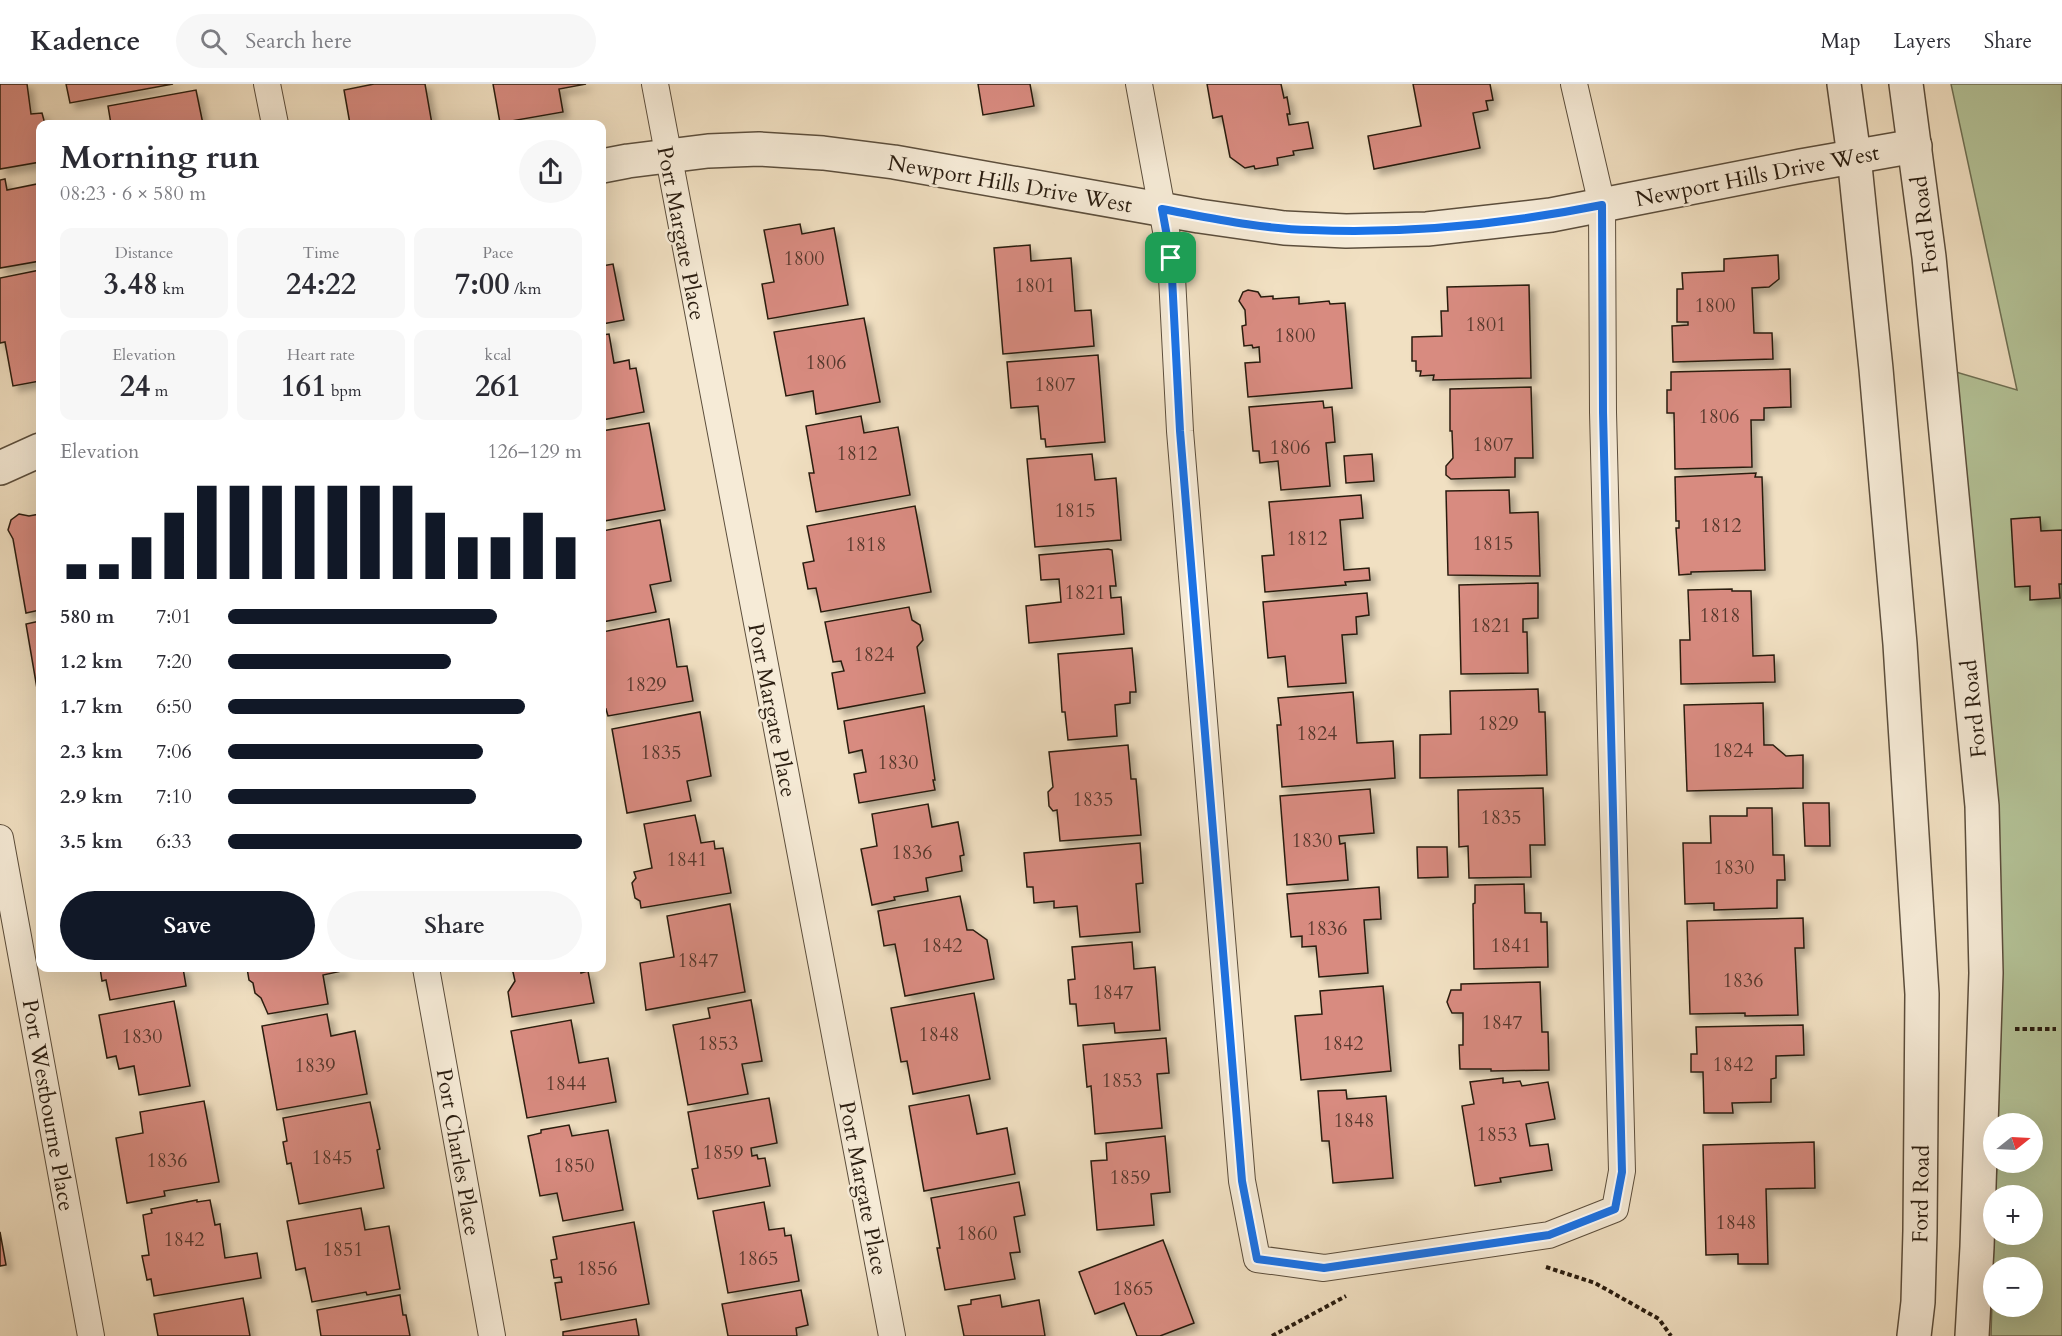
<!DOCTYPE html>
<html lang="en">
<head>
<meta charset="utf-8">
<style>
  body { margin:0; font-family:Cardo,serif; background:#f7f7f7; color:#2b2b33; height:100vh; display:flex; flex-direction:column; font-size:22px; white-space:nowrap }
  * { box-sizing:border-box; margin:0 }
  p { font-size:20px; color:#7c7c81 }
  .icon { flex:none; width:33px; height:33px; fill:none; stroke:currentColor; stroke-width:2; stroke-linecap:round; stroke-linejoin:round }
  .map { position:relative; flex:1; overflow:hidden }
  .sheet { position:absolute; left:36px; top:36px; width:570px; height:852px; display:flex; flex-direction:column; background:#fff; border-radius:12px; box-shadow:0 6px 24px #0002 }
  .sheet>* { flex:none }
  .needle { width:39px; rotate:72deg }
  .tools { position:absolute; left:1983px; top:1029px; display:grid; gap:12px }
  .tools a { display:grid; place-items:center; width:60px; height:60px; border-radius:50%; background:#fff; box-shadow:0 6px 24px #0002; font-size:30px }
  .pin { position:absolute; display:grid; place-items:center; width:51px; height:51px; color:#fff; margin:-26px; border-radius:12px; box-shadow:0 3px 9px #0006 }
  .round { display:grid; place-items:center; flex:none; width:63px; height:63px; border-radius:32px; background:#f7f7f7 }
  .summary { display:flex; align-items:center; justify-content:space-between; height:102px; padding:0 24px }
  h1 { font-size:33px; font-weight:700; line-height:45px }
  .metrics { display:grid; grid-template-columns:repeat(3,1fr); gap:9px; height:102px; padding:6px 24px }
  .metrics div { display:grid; align-content:center; border-radius:12px; background:#f7f7f7; text-align:center }
  .metrics b { font-size:30px; font-weight:700 }
  .metrics small { font-size:16px; font-weight:400 }
  .metrics p { font-size:16px }
  .chart { height:168px; padding:12px 24px }
  .chart p { display:flex; justify-content:space-between }
  .chart svg { width:100%; height:108px; margin-top:6px; stroke:#111827; stroke-width:6 }
  .action { display:flex; gap:12px; margin-top:auto; padding:12px 24px }
  .action a { flex:1; height:69px; border-radius:36px; background:#111827; color:#fff; font-size:24px; font-weight:700; line-height:69px; text-align:center }
  .action a+a { background:#f7f7f7; color:#2b2b33 }
  ul { padding:0 24px; list-style:none; font-size:20px }
  li { display:grid; grid-template-columns:96px 72px 1fr; align-items:center; height:45px }
  li i { height:15px; border-radius:8px; background:#111827 }
  header { display:flex; align-items:center; gap:36px; box-sizing:border-box; height:84px; padding:0 30px; background:#fff; border-bottom:2px solid #e1e1e2 }
  header strong { font-size:28px }
  nav { display:flex; gap:33px; margin-inline-start:auto; font-size:21px }
  .search { width:420px; height:54px; background:#f7f7f7; display:flex; align-items:center; gap:15px; box-sizing:border-box; padding:0 21px; border-radius:33px; color:#7c7c81; font-size:22px }
  .map>svg:first-child { display:block }
  .green { fill:#b4c398; stroke:#6f7054; stroke-width:1.5; fill-rule:evenodd }
  .building { fill:#d88b80; stroke:#2a1d10; stroke-width:1.5; filter:url(#shadow) }
  .lines { fill:none; stroke-linecap:round; stroke-linejoin:round }
  .minor-casing { stroke:#5c4e3c; stroke-width:28 }
  .tertiary-casing { stroke:#5c4e3c; stroke-width:36 }
  .path { stroke:#2a1d10; stroke-width:4; stroke-dasharray:4.5 3; stroke-linecap:butt }
  .minor { stroke:#f6ebd7; stroke-width:26 }
  .tertiary { stroke:#f6ebd7; stroke-width:33 }
  .route-casing { stroke:#fff; stroke-width:12 }
  .route { stroke:#1a73e8; stroke-width:8 }
  .labels { text-anchor:middle; stroke-width:5; stroke-linejoin:round; paint-order:stroke }
  .number-label { font-size:20px; fill:#56382c }
  .street-label { font-size:22px; fill:#2a1d10; stroke:#f6ebd7 }
</style>
</head>
<body>
<header>
<strong>Kadence</strong>
<div class="search"><svg class="icon" aria-label="search" viewBox="0 0 24 24"><circle cx="10" cy="10" r="6"/><path d="M15 15l6 6"/></svg>Search here</div>
<nav><a>Map</a><a>Layers</a><a>Share</a></nav>
</header>
<div class="map">
<svg width="2062" height="1252" viewBox="0 0 2062 1252">
  <defs>
    <filter id="shadow"><feDropShadow dx="5.5" dy="5.5" stdDeviation="3" flood-color="#0004"/></filter>
  </defs>
  <rect width="100%" height="100%" fill="#f1e0c2"/>
  <filter id="stains"><feTurbulence type="fractalNoise" baseFrequency=".00333" numOctaves="4"/><feColorMatrix values="0 0 0 0 .2 0 0 0 0 .09 0 0 0 0 .02 0 0 0 .5 -.17"/></filter>
  <radialGradient id="worn" r=".72"><stop offset=".6" stop-color="#630" stop-opacity="0"/><stop offset="1" stop-color="#630" stop-opacity=".3"/></radialGradient>
  <!-- green -->
  <path class="green" d="M1951,0h111v1252h-71l3,-101 38,-1v-38l-37,-1 2,-32 35,-1v-38l-34,-1 4,-140 -46,-611 61,18zM1994,1184h38v38h-38z"/>
  <!-- building -->
  <g class="building">
    <path d="M0,0h27l4,30 11,-1 3,11h-5v38l-40,7z"/>
    <path d="M66,0h107l-103,19z"/>
    <path d="M374,0h51l7,40h-82l-6,-34z"/>
    <path d="M493,0h93l-27,5 4,23 -63,11z"/>
    <path d="M978,0h52l4,22 -51,9z"/>
    <path d="M1207,0h74l3,14 3,-1 3,17h-3l2,11 19,-3 5,26 -20,3 1,4 -17,3 1,7 -23,4 -1,-3 -9,2 -15,-11 -8,-41 -9,2z"/>
    <path d="M1413,0h77l3,16 -7,1 2,9 -15,3 7,35 -106,21 -6,-33 53,-10z"/>
    <path d="M196,6l7,34h-92l-3,-18z"/>
    <path d="M5,95l2,11 30,-6 3,17v60l-40,7v-88z"/>
    <path d="M800,140l2,10 32,-6 14,77 -80,14 -6,-35 12,-2 -10,-52z"/>
    <path d="M1030,161l1,16 40,-3 4,53 16,-1 3,36 -91,8 -9,-106z"/>
    <path d="M1778,171l1,24 -10,8 -17,1 2,45h18l1,26 -100,3 -1,-36 16,-1v-3h-11v-33h6l-1,-16 42,-2v-12z"/>
    <path d="M613,180l11,56 -22,4v-58z"/>
    <path d="M40,186v95h-3l3,16 -27,5 -8,-44 -5,1v-65z"/>
    <path d="M1529,201l2,93 -98,2 1,-5 -14,1 1,-5h-5v-10h-4v-24l30,-1 -1,-25h7l-1,-24z"/>
    <path d="M1248,206l10,2 3,5 12,-1v3l26,-2v7l30,-3 1,3 15,-1 7,85 -104,9 -3,-34 15,-1 -1,-15 -6,1 -1,-3 -8,1 -2,-20 4,-1 -1,-15 -6,-9 4,-9z"/>
    <path d="M864,234l16,84 -64,12 -3,-23 -27,5 -12,-64z"/>
    <path d="M609,250l5,29 15,-3 1,9 6,-1 8,44 -42,8v-85z"/>
    <path d="M1098,271l7,87 -59,5 -1,-8h-4l-3,-33 -27,2 -4,-46z"/>
    <path d="M1790,285l1,38 -27,1v12h-13l1,47 -77,2 -1,-56h-7v-23h4v-18z"/>
    <path d="M1531,303l2,71h-18v19l-64,2 -5,-4v-9l7,-8 -1,-27h-2v-42z"/>
    <path d="M1323,317l1,7 8,-1 3,35 -9,1 4,43 -49,4 -3,-29 -18,2 -1,-12h-6l-4,-44z"/>
    <path d="M861,332l3,17 34,-6 12,68 -94,17 -7,-39h5l-8,-47z"/>
    <path d="M649,339l16,87 -61,11 -2,-17v-73z"/>
    <path d="M1092,370l3,26 21,-2 5,62 -86,7 -8,-88z"/>
    <path d="M1372,370l2,27 -28,2 -2,-27z"/>
    <path d="M1756,389l-1,4h7l3,93 -74,2v2l-12,1 -3,-47h3v-7h-3l-1,-44z"/>
    <path d="M1509,406l1,23 28,-1 2,64 -92,-1 -2,-84z"/>
    <path d="M1361,411l2,23 -23,2 4,50 25,-2 1,12 -25,2 1,3 -81,7 -3,-36 12,-1 -5,-53z"/>
    <path d="M915,422l16,86 -110,20 -5,-24 -8,1 -5,-26 11,-2 -7,-35z"/>
    <path d="M19,430l10,2 11,-2v96l-14,3 -13,-74 -5,-9 3,-10z"/>
    <path d="M2040,433l1,14 21,-1v54h-3l1,14 -30,2v-14l-15,1 -4,-68z"/>
    <path d="M660,436l11,61 -21,4 6,27 -54,10v-91z"/>
    <path d="M1108,465l4,1 4,36h-6l1,12 10,-1 3,37 -95,9 -3,-37 35,-4 -2,-23 -18,1 -2,-25z"/>
    <path d="M1538,499v35l-15,1v13h4l1,41 -67,1 -2,-89z"/>
    <path d="M1732,505v2h19l2,65 21,-1 1,27 -94,2 -1,-44h10l-2,-50z"/>
    <path d="M1367,509l2,22 -13,2 1,17 -15,1 4,48 -58,4 -3,-31 -17,2 -5,-56z"/>
    <path d="M909,523l3,13 8,5 3,15 -6,7 8,46 -87,16 -6,-36 12,-2 -3,-10 -8,1 -8,-40z"/>
    <path d="M669,535l8,48 10,-1 6,35 -85,15 -2,-7 -4,1v-78z"/>
    <path d="M40,537v85l-14,-82z"/>
    <path d="M1132,564l4,44h-6v11l-15,2 2,31 -49,4 -3,-28h-3l-4,-58z"/>
    <path d="M1538,605l1,23h6l2,63 -127,3v-43l31,-1 -1,-43z"/>
    <path d="M1353,608l4,51 36,-2 2,37 -113,9 -5,-62h4l-3,-27z"/>
    <path d="M1763,619l1,42h9l13,11 17,-1v33l-116,3 -3,-86z"/>
    <path d="M924,622l11,74h-2l2,10 -76,13 -5,-29 12,-2 -4,-22 -13,3 -5,-32z"/>
    <path d="M700,628l11,64 -24,5 4,20 -64,12 -15,-84z"/>
    <path d="M1128,661l3,34h5l5,56 -81,6 -3,-31 -4,1 -4,-5 -1,-14 5,-5 -4,-35z"/>
    <path d="M1543,704l2,57h-15l1,32 -62,1 -1,-32 -9,1 -1,-57z"/>
    <path d="M1370,705l4,44 -35,3 1,8 5,-1 3,37 -61,5 -7,-89z"/>
    <path d="M1803,719h26l1,43h-25z"/>
    <path d="M928,720l4,23 26,-5 6,33 -4,1 2,15 -36,7 2,13 -34,6 1,3 -23,5 -11,-56 16,-3 -5,-32z"/>
    <path d="M1747,724h25l1,47h11l1,25h-8v28l-63,2v-7l-29,1 -2,-61h28l-1,-27h37z"/>
    <path d="M695,731l6,28 13,-2 1,8 8,-1 8,45 -90,15 -1,-7 -5,-3 -3,-15 4,-5 -2,-6 18,-4 -8,-44z"/>
    <path d="M1140,759l3,40 -7,1 4,48 -60,5 -3,-31 -23,2v-7l-20,2 -1,-16h-6l-3,-34z"/>
    <path d="M1417,763h30l1,30 -30,1z"/>
    <path d="M1524,800l1,29h16v9h6l1,45 -74,2 -1,-65 2,-1v-18z"/>
    <path d="M1379,803l2,32 -17,1 4,53 -49,4 -3,-31 -14,1v-11l-11,1 -4,-43z"/>
    <path d="M960,812l7,34h6l14,10 7,39 -89,17 -10,-52 -11,2 -6,-35z"/>
    <path d="M730,820l15,88 -99,18 -6,-47 34,-6 -7,-41z"/>
    <path d="M1803,834l1,30h-9l3,67 -53,1v-3l-55,1 -3,-93z"/>
    <path d="M1132,858l2,27 21,-2 5,63 -45,3 -1,-10 -36,3 -2,-22h-6l-2,-24 7,-1 -3,-32z"/>
    <path d="M95,884h88l3,18 -76,14 -4,-20 -4,1 -2,-13z"/>
    <path d="M247,884h95v3l-19,4 5,29 -60,10 -7,-16 -6,-5 -2,-10 -4,-3z"/>
    <path d="M507,884h73l1,5 7,-2 6,32 -82,14 -4,-25 7,-11 -2,-9z"/>
    <path d="M1540,898l2,50h6l1,38 -58,1v-2h-31l-1,-24h4v-32h-11l-3,-6 -2,-5 4,-12h10v-6z"/>
    <path d="M1383,902l8,85 -90,9 -6,-64 27,-2 -2,-23z"/>
    <path d="M974,909l16,86 -77,15 -6,-33 -6,1 -10,-54z"/>
    <path d="M751,916l11,61 -20,3 6,30 -60,11 -15,-80 37,-7 -2,-10z"/>
    <path d="M174,917l16,85 -51,9 -5,-29 -15,3 -3,-13 -9,2 -8,-43z"/>
    <path d="M327,930l4,22 24,-5 12,63 -90,16 -15,-84z"/>
    <path d="M571,936l8,43 29,-5 8,44 -89,16 -16,-87z"/>
    <path d="M1803,941l1,30 -28,1v22l-5,1v23l-39,1 1,10h-29l-1,-41h-12v-18h6l-1,-27z"/>
    <path d="M1166,954l3,35 -12,1 5,54 -67,6 -4,-48 -4,1 -4,-42z"/>
    <path d="M1503,994v5l17,-2 2,5 26,-4 7,37 -29,5 4,22 18,-2 4,26 -52,8 1,4 -26,4 -13,-80 12,-2 -4,-22z"/>
    <path d="M1346,1006l1,9 39,-3 7,82 -60,5 -4,-42h-7l-4,-50z"/>
    <path d="M969,1011l8,39 30,-6 8,46 -91,17 -15,-85z"/>
    <path d="M769,1014l8,45 -26,5 1,8 5,-1 1,4 7,-1 5,28 -72,13 -6,-30 6,-1 -10,-56z"/>
    <path d="M204,1017l15,81 -55,9 1,5 -38,7 -11,-65 27,-5 -3,-21z"/>
    <path d="M370,1018l10,47 -3,1 7,38 -85,16 -8,-41 -4,1 -4,-22 4,-1 -4,-23z"/>
    <path d="M569,1041l3,11 36,-6 15,80 -60,11 -6,-28 -17,3 -12,-60 13,-3v-3z"/>
    <path d="M1165,1052l5,56 -19,2 3,31 -57,5 -6,-69 16,-1 -1,-17z"/>
    <path d="M1814,1058l1,46 -49,1 2,75h-30v-10l-32,1 -3,-110z"/>
    <path d="M1019,1098l6,33 -11,2 6,35 -10,1 5,26 -70,11 -8,-42h3l-9,-50z"/>
    <path d="M197,1116v2l13,-2 5,25 5,-1 5,34 32,-5 4,25 -107,18 -3,-17 -4,1 -5,-24 7,-1 -6,-40 9,-2 -1,-4z"/>
    <path d="M764,1118l5,28 15,-2 1,8 6,-1 8,46 -71,12 -15,-82z"/>
    <path d="M361,1124l4,22 24,-4 11,63 -33,6 -1,-3 -54,10 -7,-34 -9,2 -9,-49z"/>
    <path d="M634,1138l15,82 -88,16 -6,-37 7,-1 -1,-5 -7,1 -3,-18 6,-1 -4,-22z"/>
    <path d="M0,1148l6,33 -6,1z"/>
    <path d="M1163,1156l31,83 -34,13h-23l-13,-33 -29,11 -16,-42z"/>
    <path d="M801,1206l7,35 -12,3 1,8h-69l-6,-32z"/>
    <path d="M400,1211l3,20h3l4,21h-89l-4,-26z"/>
    <path d="M1000,1211l2,12 37,-7 6,36h-81l-6,-30 13,-2v-4z"/>
    <path d="M243,1214l7,38h-92l-4,-22z"/>
    <path d="M636,1235l3,17h-76v-4z"/>
  </g>
  <g class="lines">
    <!-- minor casing -->
    <g class="minor-casing">
      <g id="minor">
        <path d="M267,0l8,40"/>
        <path d="M655,0l237,1252"/>
        <path d="M1139,0l32,174 9,173 62,750 15,78 67,9 225,-33 66,-26 7,-38 -19,-759 -1,-207 -28,-121"/>
        <path d="M0,754l91,498"/>
        <path d="M426,884l66,368"/>
      </g>
    </g>
    <!-- tertiary casing -->
    <g class="tertiary-casing">
      <g id="tertiary">
        <path d="M1844,0l10,72 22,213 24,275 22,350 -2,237 -2,71 -4,34"/>
        <path d="M1906,0l23,173 53,549 4,167 -9,274 -5,89"/>
        <path d="M602,82l26,-5 80,-10 51,-2 64,4 71,9 305,54 85,12 62,3 81,-2 124,-14 250,-49 114,-20"/>
        <path d="M0,384l40,-18"/>
      </g>
    </g>
    <!-- path -->
    <g class="path">
      <path d="M2015,945h41"/>
      <path d="M1546,1183l49,16 64,36 12,17"/>
      <path d="M1272,1252l74,-40"/>
    </g>
    <!-- minor -->
    <use href="#minor" class="minor"/>
    <!-- tertiary -->
    <use href="#tertiary" class="tertiary"/>
  </g>
  <g class="lines">
    <!-- route casing -->
    <g class="route-casing">
      <path id="route" d="M1602,121l1,207 19,760 -7,37 -66,26 -225,33 -67,-9 -15,-78 -62,-750 -9,-173 -9,-49c49,9 99,20 149,21 97,4 196,-6 291,-25z"/>
    </g>
    <!-- route -->
    <use href="#route" class="route"/>
  </g>
  <g class="labels">
    <!-- number labels -->
    <g class="number-label">
      <text x="804" y="181">1800</text>
      <text x="1035" y="208">1801</text>
      <text x="1715" y="228">1800</text>
      <text x="1486" y="247">1801</text>
      <text x="1295" y="258">1800</text>
      <text x="826" y="285">1806</text>
      <text x="1055" y="307">1807</text>
      <text x="1719" y="339">1806</text>
      <text x="1493" y="367">1807</text>
      <text x="1290" y="370">1806</text>
      <text x="857" y="376">1812</text>
      <text x="1075" y="433">1815</text>
      <text x="1721" y="448">1812</text>
      <text x="1307" y="461">1812</text>
      <text x="1493" y="466">1815</text>
      <text x="866" y="467">1818</text>
      <text x="1085" y="515">1821</text>
      <text x="1720" y="538">1818</text>
      <text x="1491" y="548">1821</text>
      <text x="874" y="577">1824</text>
      <text x="646" y="607">1829</text>
      <text x="1498" y="646">1829</text>
      <text x="1317" y="656">1824</text>
      <text x="1733" y="673">1824</text>
      <text x="661" y="675">1835</text>
      <text x="898" y="685">1830</text>
      <text x="1093" y="722">1835</text>
      <text x="1501" y="740">1835</text>
      <text x="1312" y="763">1830</text>
      <text x="912" y="775">1836</text>
      <text x="687" y="782">1841</text>
      <text x="1734" y="790">1830</text>
      <text x="1327" y="851">1836</text>
      <text x="942" y="868">1842</text>
      <text x="1511" y="868">1841</text>
      <text x="698" y="883">1847</text>
      <text x="1743" y="903">1836</text>
      <text x="1113" y="915">1847</text>
      <text x="1502" y="945">1847</text>
      <text x="939" y="957">1848</text>
      <text x="142" y="959">1830</text>
      <text x="718" y="966">1853</text>
      <text x="1343" y="966">1842</text>
      <text x="1733" y="987">1842</text>
      <text x="315" y="988">1839</text>
      <text x="1122" y="1003">1853</text>
      <text x="566" y="1006">1844</text>
      <text x="1354" y="1043">1848</text>
      <text x="1497" y="1057">1853</text>
      <text x="723" y="1075">1859</text>
      <text x="332" y="1080">1845</text>
      <text x="167" y="1083">1836</text>
      <text x="574" y="1088">1850</text>
      <text x="1130" y="1100">1859</text>
      <text x="1736" y="1145">1848</text>
      <text x="977" y="1156">1860</text>
      <text x="184" y="1162">1842</text>
      <text x="343" y="1172">1851</text>
      <text x="758" y="1181">1865</text>
      <text x="597" y="1191">1856</text>
      <text x="1133" y="1211">1865</text>
    </g>
    <!-- street labels -->
    <g class="street-label">
      <text transform="translate(1757 91) rotate(-11)" y="8">Newport Hills Drive West</text>
      <text transform="translate(1010 99) rotate(10)" y="8">Newport Hills Drive West</text>
      <text transform="translate(1924 141) rotate(-97)" y="8">Ford Road</text>
      <text transform="translate(682 149) rotate(79)" y="8">Port Margate Place</text>
      <text transform="translate(1973 625) rotate(-96)" y="8">Ford Road</text>
      <text transform="translate(773 626) rotate(79)" y="8">Port Margate Place</text>
      <text transform="translate(49 1021) rotate(80)" y="8">Port Westbourne Place</text>
      <text transform="translate(459 1068) rotate(80)" y="8">Port Charles Place</text>
      <text transform="translate(864 1104) rotate(79)" y="8">Port Margate Place</text>
      <text transform="translate(1920 1110) rotate(-89)" y="8">Ford Road</text>
    </g>
  </g>
  <rect width="100%" height="100%" filter="url(#stains)"/>
  <rect width="100%" height="100%" fill="url(#worn)"/>
</svg>
<div class="tools">
<a><svg class="needle" viewBox="-14 -14 28 28"><path d="M0-13l5 13h-10z" fill="#e53935"/><path d="M0 13l5-13h-10z" fill="#7c7c81"/></svg></a>
<a>+</a>
<a>−</a>
</div>
<div class="pin" style="left:1171px;top:174px;background:#1e9e55"><svg class="icon" aria-label="arrive" viewBox="0 0 24 24"><path d="M6 21V4h12l-3 4 3 4H6"/></svg></div>
<section class="sheet">
<div class="summary"><div><h1>Morning run</h1><p>08:23 · 6 × 580 m</p></div><a class="round"><svg class="icon" aria-label="share" viewBox="0 0 24 24"><path d="M12 15V3M7 8l5-5 5 5M5 13v7h14v-7"/></svg></a></div>
<div class="metrics">
<div><p>Distance</p><b>3.48<small> km</small></b></div>
<div><p>Time</p><b>24:22</b></div>
<div><p>Pace</p><b>7:00<small> /km</small></b></div>
</div>
<div class="metrics">
<div><p>Elevation</p><b>24<small> m</small></b></div>
<div><p>Heart rate</p><b>161<small> bpm</small></b></div>
<div><p>kcal</p><b>261</b></div>
</div>
<div class="chart"><p><span>Elevation</span>126–129 m</p>
<svg viewBox="0 0 160 44" preserveAspectRatio="none"><path d="M5 44V38M15 44V38M25 44V27M35 44V17M45 44V6M55 44V6M65 44V6M75 44V6M85 44V6M95 44V6M105 44V6M115 44V17M125 44V27M135 44V27M145 44V17M155 44V27"/></svg>
</div>
<ul>
<li><b>580 m</b>7:01<i style="width:76%"></i></li>
<li><b>1.2 km</b>7:20<i style="width:63%"></i></li>
<li><b>1.7 km</b>6:50<i style="width:84%"></i></li>
<li><b>2.3 km</b>7:06<i style="width:72%"></i></li>
<li><b>2.9 km</b>7:10<i style="width:70%"></i></li>
<li><b>3.5 km</b>6:33<i style="width:100%"></i></li>
</ul>
<div class="action"><a>Save</a><a>Share</a></div>
</section>
</div>
</body>
</html>
